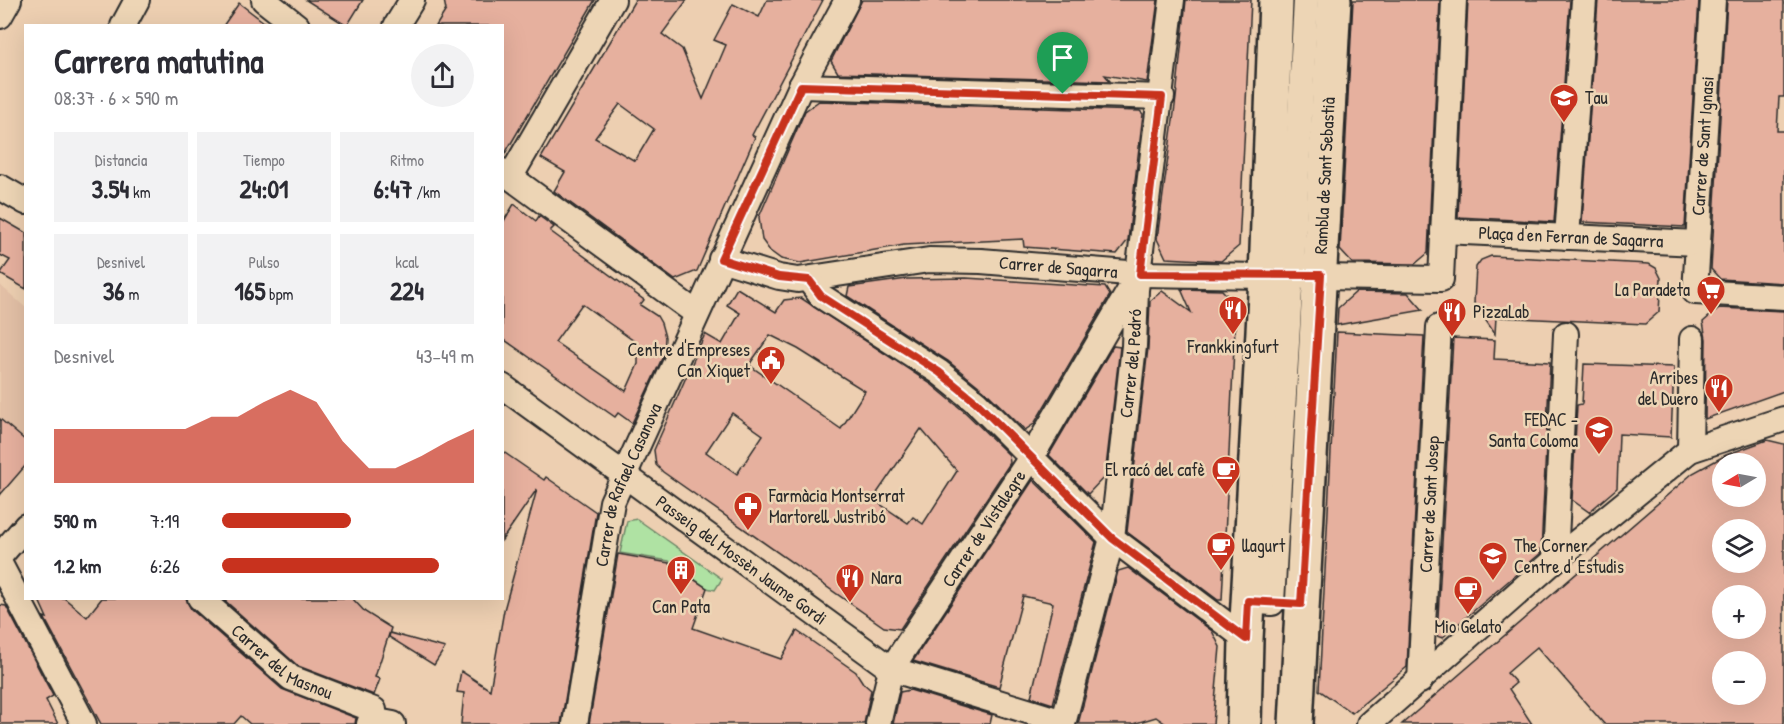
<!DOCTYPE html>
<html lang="es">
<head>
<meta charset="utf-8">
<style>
  body { margin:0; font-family:"Patrick Hand",sans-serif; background:#f2f2f3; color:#2b2b33; height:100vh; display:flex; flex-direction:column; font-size:22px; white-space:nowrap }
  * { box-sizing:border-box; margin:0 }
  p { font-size:20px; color:#7c7c81 }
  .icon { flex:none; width:33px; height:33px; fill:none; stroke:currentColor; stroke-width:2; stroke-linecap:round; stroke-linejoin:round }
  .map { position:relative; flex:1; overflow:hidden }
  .sheet { position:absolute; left:24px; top:24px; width:480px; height:576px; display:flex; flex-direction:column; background:#fff; border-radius:0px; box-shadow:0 6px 24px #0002 }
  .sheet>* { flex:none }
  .needle { width:39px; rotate:260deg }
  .buttons { position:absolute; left:1712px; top:453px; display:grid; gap:12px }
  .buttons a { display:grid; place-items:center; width:54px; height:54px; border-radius:50%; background:#fff; box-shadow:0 6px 24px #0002; font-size:30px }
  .pin { position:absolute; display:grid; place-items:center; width:51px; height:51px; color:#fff; margin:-62px -26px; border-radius:50% 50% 50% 0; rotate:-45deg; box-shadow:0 0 6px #0007 }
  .pin .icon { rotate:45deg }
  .round { display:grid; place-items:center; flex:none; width:63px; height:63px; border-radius:32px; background:#f2f2f3 }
  .headline { display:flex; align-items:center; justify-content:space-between; height:102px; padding:0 30px }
  h1 { font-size:33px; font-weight:700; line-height:45px }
  .stats { display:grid; grid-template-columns:repeat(3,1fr); gap:9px; height:102px; padding:6px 30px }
  .stats div { display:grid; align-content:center; border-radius:0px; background:#f2f2f3; text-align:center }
  .stats b { font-size:26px; font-weight:700 }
  .stats small { font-size:16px; font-weight:400 }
  .stats p { font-size:16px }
  .chart { height:168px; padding:12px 30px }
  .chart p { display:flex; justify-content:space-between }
  .chart svg { width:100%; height:108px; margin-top:6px; fill:#c8321e; opacity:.7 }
  ul { padding:0 30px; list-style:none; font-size:20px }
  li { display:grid; grid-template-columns:96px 72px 1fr; align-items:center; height:45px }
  li i { height:15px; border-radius:8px; background:#c8321e }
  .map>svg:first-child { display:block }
  .built { fill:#e3c0a6 }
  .green { fill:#afe2a3; stroke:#6d8667; stroke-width:1.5 }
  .building { fill:#e6b09e; stroke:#2b2b2b; stroke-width:1.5; fill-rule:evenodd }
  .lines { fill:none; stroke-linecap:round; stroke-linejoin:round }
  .street-casing { stroke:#2b2b2b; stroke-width:28 }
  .secondary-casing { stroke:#2b2b2b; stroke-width:38 }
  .street { stroke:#edd5b5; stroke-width:24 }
  .secondary { stroke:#edd5b5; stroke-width:33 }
  .route-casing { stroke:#fff; stroke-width:12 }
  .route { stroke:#c8321e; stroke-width:8 }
  .labels { text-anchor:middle; stroke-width:5; stroke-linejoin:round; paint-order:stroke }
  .poi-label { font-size:18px; fill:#2b2b2b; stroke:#edd5b5; text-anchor:start }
  .street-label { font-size:18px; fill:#2b2b2b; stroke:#edd5b5 }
</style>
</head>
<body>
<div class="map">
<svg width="1784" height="724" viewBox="0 0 1784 724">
  <rect width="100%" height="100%" fill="#edcfb1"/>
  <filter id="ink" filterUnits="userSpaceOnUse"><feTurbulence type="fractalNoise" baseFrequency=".0167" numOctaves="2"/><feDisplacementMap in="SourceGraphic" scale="12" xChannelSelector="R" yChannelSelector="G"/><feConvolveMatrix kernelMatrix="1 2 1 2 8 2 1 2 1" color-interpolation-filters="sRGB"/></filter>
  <g filter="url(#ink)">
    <!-- built -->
    <path class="built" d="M0,285l26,23 -1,157 -25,31z"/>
    <!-- green -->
    <path class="green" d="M637,519l85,60 -7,11 -8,-2 -38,-27 -49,-8 7,-32z"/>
    <!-- building -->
    <g class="building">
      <path d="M306,0h57l-16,26z"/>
      <path d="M444,0h151l-92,157 -1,-131h-66l10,-16z"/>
      <path d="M635,0h52l-25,34 20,15 21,50 23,-54 -12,-5 19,-36 26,13 8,-17h56l-71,135 3,2 -58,134 -22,9 -121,-89 11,-19 -24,-14zM620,104l34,25 -19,32 -40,-23z"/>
      <path d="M862,0h296l-11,82 -42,-7 5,6 -272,-8 -7,-12z"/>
      <path d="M1186,0h65l-12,246 -18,15 -55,-3 -9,-19 19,-141z"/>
      <path d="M1353,0h87l-12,253 -13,11 -63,-1 -12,-13z"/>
      <path d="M1468,0h102l-16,222 -96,-5z"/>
      <path d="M1598,0h101l-14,227 -103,-5z"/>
      <path d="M1727,0h57v97h-5l-2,34h7v152l-64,-4 -9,-10z"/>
      <path d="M239,3l30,23h-46z"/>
      <path d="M819,101l321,10 3,3 -15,126 -11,14 -93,-7 -1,-8 -119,6 -104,18 -19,-4 -11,-8 -8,-11 -3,-23 46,-106z"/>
      <path d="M514,204l22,17 3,-5 15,11 -4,4 94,69 -4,5 17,11 4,7 4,14 -1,17 -32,69 -14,-10 -3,4 -113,-79v-114zM582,304l56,40v20l-12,27 -71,-49z"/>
      <path d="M0,218l26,15v56l-26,-15 10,-14 -10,-5z"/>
      <path d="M1491,256l158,8 7,4 5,10 -2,34 -14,12 -149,-7 -1,17 -21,-31 2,-36 5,-7z"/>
      <path d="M966,278l139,9 5,8 -76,129 -9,6 -39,-38 -38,-31 -101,-65 2,-9 58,-8z"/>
      <path d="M737,288l39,24 8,-12 17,-2 130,86 35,29 43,42 1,8 -110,166 -16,-2 -221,-155 -7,-7 -2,-15 51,-116 17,10 18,-31 -13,-8zM770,335l28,14 67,42 -24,38 -92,-64zM732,413l31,22 -26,39 -31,-22zM921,429l36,42 -34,53 -10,-7 -5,6 -28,-19 4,-6 -7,-5z"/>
      <path d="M1181,289l41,1 14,15 -14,295h-4l-91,-68 21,-184 2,-47 12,-10 29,21z"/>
      <path d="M1356,292l52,1 15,17 -86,15 1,-17z"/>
      <path d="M1719,308l65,3v80l-79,28 1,-80 -3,-17z"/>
      <path d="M1337,332l87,4 -17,331 -55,46 -33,-23z"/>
      <path d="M1453,338l42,2 -1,19 56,3 -9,191 -99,85 -5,-2z"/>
      <path d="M1113,346l7,1 -15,129 -17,18 -39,-39z"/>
      <path d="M1584,364l90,3 -3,70 -52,-3 -2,54 -28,24 -17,-12 5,-95 5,-1z"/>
      <path d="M0,419l26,22v24l-26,30z"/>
      <path d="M1767,440l17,4v280h-180l-67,-77 -30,26 9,10 -7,6 23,35h-130l291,-251 33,-18zM1722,464h33v32h-33zM1722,530h33v32h-33zM1722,596h33v32h-33zM1722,662h33v32h-33z"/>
      <path d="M502,451l42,29 2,-3 50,35 -35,212h-100l3,-31 -7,-1 4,-21 29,19 14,-80 33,-121 -35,51z"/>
      <path d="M1033,480l63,62 -43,162 -22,-7 22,-94 -30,-7 -24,91 -86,-26z"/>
      <path d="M618,554l51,9 38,25 -14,40 88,31 16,-28 59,41 7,11 8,7 -7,34h-275z"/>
      <path d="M1128,568l84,63 8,16 -7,77h-47l-10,-7 -23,7h-55l40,-153z"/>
      <path d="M38,598h26l23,19 15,-19h84l5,11 91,80 74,29 -1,6h-105l-9,-8 -7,8h-133l-57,-107 3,1z"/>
      <path d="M222,598h130l13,14 26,16 -16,49 5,2 -6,16 -76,-29z"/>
      <path d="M0,605l6,1 47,90 -7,4 12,24h-58z"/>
      <path d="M390,633l55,15 -11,17 -45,-28z"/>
      <path d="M910,690l82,25 -2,9h-97l7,-32z"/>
    </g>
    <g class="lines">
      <!-- street casing -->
      <g class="street-casing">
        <g id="street">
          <path d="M264,0l33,26"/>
          <path d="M1713,0l-18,292 89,5"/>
          <path d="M0,16l9,-16"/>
          <path d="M123,26l14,-26"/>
          <path d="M396,26l16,-26"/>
          <path d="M801,86l361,11"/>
          <path d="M502,171l194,142"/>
          <path d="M511,176l102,-176"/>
          <path d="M0,187l26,15"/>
          <path id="s1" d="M1443,231l254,12"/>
          <path d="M1567,237l17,-237"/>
          <path id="s2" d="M721,259l58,18 19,3 131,-20 52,1 159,13 301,5 13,-279"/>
          <path d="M1292,265l14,-265"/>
          <path d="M809,280l12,16 118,76 37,30 136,136 134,101"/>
          <path id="s3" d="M502,386l389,283 172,53"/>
          <path d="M1690,450l2,-111"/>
          <path d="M0,556l26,-30"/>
          <path d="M1555,560l11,-226"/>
          <path d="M0,564l84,160"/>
          <path id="s4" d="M200,598l91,80 83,32 -5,14"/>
          <path d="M1248,601l24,2 18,-313"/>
          <path id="s5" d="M1420,681l19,-354"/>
          <path d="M376,724l1,-3 16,3"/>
          <path id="s6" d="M575,724l37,-222 189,-416 46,-86"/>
          <path id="s7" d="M878,724l13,-55 141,-213 103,-175"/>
          <path id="s8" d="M1063,724l49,-186 22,-192 2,-56 36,-290"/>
          <path d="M1369,724l186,-164 135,-110 94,-31"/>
        </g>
      </g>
      <!-- secondary casing -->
      <g class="secondary-casing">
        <g id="secondary">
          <path d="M1244,724l2,-85 20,-362 10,-277"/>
          <path id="s9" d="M1296,724l38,-724"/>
        </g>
      </g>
      <!-- street -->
      <use href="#street" class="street"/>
      <!-- secondary -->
      <use href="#secondary" class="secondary"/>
    </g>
  </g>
  <g class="lines" filter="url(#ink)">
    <!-- route casing -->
    <g class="route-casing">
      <path id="route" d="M801,86l361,11 -22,177 181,1 -20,329 -53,-3 -2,38 -134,-101 -136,-136 -37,-30 -118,-76 -12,-16 -30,-3 -58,-18z"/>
    </g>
    <!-- route -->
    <use href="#route" class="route"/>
  </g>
  <!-- icons -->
  <defs>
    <g id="school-pin" transform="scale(1.5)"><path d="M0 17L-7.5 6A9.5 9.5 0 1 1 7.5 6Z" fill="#c8321e" stroke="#edd5b5"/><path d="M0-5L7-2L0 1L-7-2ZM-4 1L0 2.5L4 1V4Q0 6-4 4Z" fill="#fff"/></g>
    <g id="supermarket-pin" transform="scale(1.5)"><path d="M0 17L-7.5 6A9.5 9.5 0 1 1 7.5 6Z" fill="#c8321e" stroke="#edd5b5"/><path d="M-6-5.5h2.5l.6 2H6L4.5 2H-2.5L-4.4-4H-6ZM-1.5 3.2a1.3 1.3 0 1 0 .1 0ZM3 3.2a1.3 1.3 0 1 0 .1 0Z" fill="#fff"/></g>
    <g id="restaurant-pin" transform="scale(1.5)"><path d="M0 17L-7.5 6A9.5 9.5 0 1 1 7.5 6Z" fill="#c8321e" stroke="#edd5b5"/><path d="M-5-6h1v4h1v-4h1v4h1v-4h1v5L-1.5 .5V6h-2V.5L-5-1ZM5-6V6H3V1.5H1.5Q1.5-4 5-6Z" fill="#fff"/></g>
    <g id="civic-pin" transform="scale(1.5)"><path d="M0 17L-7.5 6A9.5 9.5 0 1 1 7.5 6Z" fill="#c8321e" stroke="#edd5b5"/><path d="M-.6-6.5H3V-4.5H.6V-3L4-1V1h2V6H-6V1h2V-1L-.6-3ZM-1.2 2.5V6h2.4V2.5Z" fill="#fff"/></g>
    <g id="cafe-pin" transform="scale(1.5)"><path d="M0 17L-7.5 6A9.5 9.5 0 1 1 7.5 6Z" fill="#c8321e" stroke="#edd5b5"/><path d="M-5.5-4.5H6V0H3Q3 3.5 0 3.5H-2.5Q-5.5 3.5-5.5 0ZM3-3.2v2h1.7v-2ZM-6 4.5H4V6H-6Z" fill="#fff"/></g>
    <g id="pharmacy-pin" transform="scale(1.5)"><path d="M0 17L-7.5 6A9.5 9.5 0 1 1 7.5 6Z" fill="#c8321e" stroke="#edd5b5"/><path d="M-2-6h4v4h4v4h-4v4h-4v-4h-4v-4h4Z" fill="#fff"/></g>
    <g id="building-pin" transform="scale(1.5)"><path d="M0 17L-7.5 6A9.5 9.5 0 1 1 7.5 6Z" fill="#c8321e" stroke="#edd5b5"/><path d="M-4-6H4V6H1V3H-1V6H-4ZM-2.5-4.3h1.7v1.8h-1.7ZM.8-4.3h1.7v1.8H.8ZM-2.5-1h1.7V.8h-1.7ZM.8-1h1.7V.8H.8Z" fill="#fff"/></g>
  </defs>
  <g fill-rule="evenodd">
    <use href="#school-pin" x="1564" y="98"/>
    <use href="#supermarket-pin" x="1711" y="290"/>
    <use href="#restaurant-pin" x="1233" y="310"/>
    <use href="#restaurant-pin" x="1452" y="312"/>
    <use href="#civic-pin" x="771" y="360"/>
    <use href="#restaurant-pin" x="1719" y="388"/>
    <use href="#school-pin" x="1599" y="430"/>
    <use href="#cafe-pin" x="1226" y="470"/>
    <use href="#pharmacy-pin" x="748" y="506"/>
    <use href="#cafe-pin" x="1221" y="546"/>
    <use href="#school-pin" x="1493" y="556"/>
    <use href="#building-pin" x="681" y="570"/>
    <use href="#restaurant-pin" x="850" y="578"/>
    <use href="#cafe-pin" x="1468" y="590"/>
  </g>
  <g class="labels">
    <!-- poi labels -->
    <g class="poi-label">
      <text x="1585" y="104">Tau</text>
      <text x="1690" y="296" text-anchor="end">La Paradeta</text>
      <text x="1473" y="318">PizzaLab</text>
      <text x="1233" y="353" text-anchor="middle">Frankkingfurt</text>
      <text x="750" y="356" text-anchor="end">Centre d'Empreses<tspan x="750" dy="21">Can Xiquet</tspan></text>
      <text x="1698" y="384" text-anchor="end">Arribes<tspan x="1698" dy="21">del Duero</tspan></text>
      <text x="1578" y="426" text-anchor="end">FEDAC -<tspan x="1578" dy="21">Santa Coloma</tspan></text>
      <text x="1205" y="476" text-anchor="end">El racó del cafè</text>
      <text x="769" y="502">Farmàcia Montserrat<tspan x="769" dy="21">Martorell Justribó</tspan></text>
      <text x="1242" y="552">llagurt</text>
      <text x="1514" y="552">The Corner<tspan x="1514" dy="21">Centre d' Estudis</tspan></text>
      <text x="871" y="584">Nara</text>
      <text x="681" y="613" text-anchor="middle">Can Pata</text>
      <text x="1468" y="633" text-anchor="middle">Mio Gelato</text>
    </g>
    <!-- street labels -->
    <g class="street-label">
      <text transform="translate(1703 146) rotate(-86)" y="6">Carrer de Sant Ignasi</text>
      <text dy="6" stroke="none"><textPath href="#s9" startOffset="549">Rambla de Sant Sebastià</textPath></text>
      <text dy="6" stroke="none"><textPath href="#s1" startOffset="128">Plaça d'en Ferran de Sagarra</textPath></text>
      <text dy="6" stroke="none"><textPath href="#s2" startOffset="342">Carrer de Sagarra</textPath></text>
      <text dy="6" stroke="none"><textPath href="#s8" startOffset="368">Carrer del Pedró</textPath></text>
      <text dy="6" stroke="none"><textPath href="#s6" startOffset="246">Carrer de Rafael Casanova</textPath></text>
      <text dy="6" stroke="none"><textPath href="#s5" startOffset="177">Carrer de Sant Josep</textPath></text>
      <text dy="6" stroke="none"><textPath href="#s7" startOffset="225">Carrer de Vistalegre</textPath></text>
      <text dy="6" stroke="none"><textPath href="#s3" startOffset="296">Passeig del Mossèn Jaume Gordi</textPath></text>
      <text dy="6" stroke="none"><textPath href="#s4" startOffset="105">Carrer del Masnou</textPath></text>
    </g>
  </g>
</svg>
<div class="buttons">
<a><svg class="needle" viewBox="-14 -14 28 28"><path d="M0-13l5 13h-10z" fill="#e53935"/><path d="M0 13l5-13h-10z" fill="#7c7c81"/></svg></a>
<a><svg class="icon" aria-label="layers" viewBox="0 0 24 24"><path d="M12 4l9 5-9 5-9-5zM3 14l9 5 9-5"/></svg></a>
<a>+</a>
<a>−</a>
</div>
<div class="pin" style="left:1063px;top:94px;background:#1e9e55"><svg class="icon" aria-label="arrive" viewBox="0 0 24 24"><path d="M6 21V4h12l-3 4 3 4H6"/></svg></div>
<section class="sheet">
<div class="headline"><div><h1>Carrera matutina</h1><p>08:37 · 6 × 590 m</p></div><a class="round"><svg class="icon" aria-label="share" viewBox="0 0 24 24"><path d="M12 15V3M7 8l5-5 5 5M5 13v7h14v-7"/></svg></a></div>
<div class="stats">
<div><p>Distancia</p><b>3.54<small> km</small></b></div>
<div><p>Tiempo</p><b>24:01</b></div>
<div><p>Ritmo</p><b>6:47<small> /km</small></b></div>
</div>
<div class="stats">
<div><p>Desnivel</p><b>36<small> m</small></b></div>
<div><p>Pulso</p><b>165<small> bpm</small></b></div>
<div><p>kcal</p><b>224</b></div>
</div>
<div class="chart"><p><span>Desnivel</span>43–49 m</p>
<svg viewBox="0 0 160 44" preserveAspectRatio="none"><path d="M0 44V22L10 22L20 22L30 22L40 22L50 22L60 17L70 17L80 11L90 6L100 11L110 27L120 38L130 38L140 33L150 27L160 22V44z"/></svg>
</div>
<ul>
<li><b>590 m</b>7:19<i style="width:51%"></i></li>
<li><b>1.2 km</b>6:26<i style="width:86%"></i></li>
</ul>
</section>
</div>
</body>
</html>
